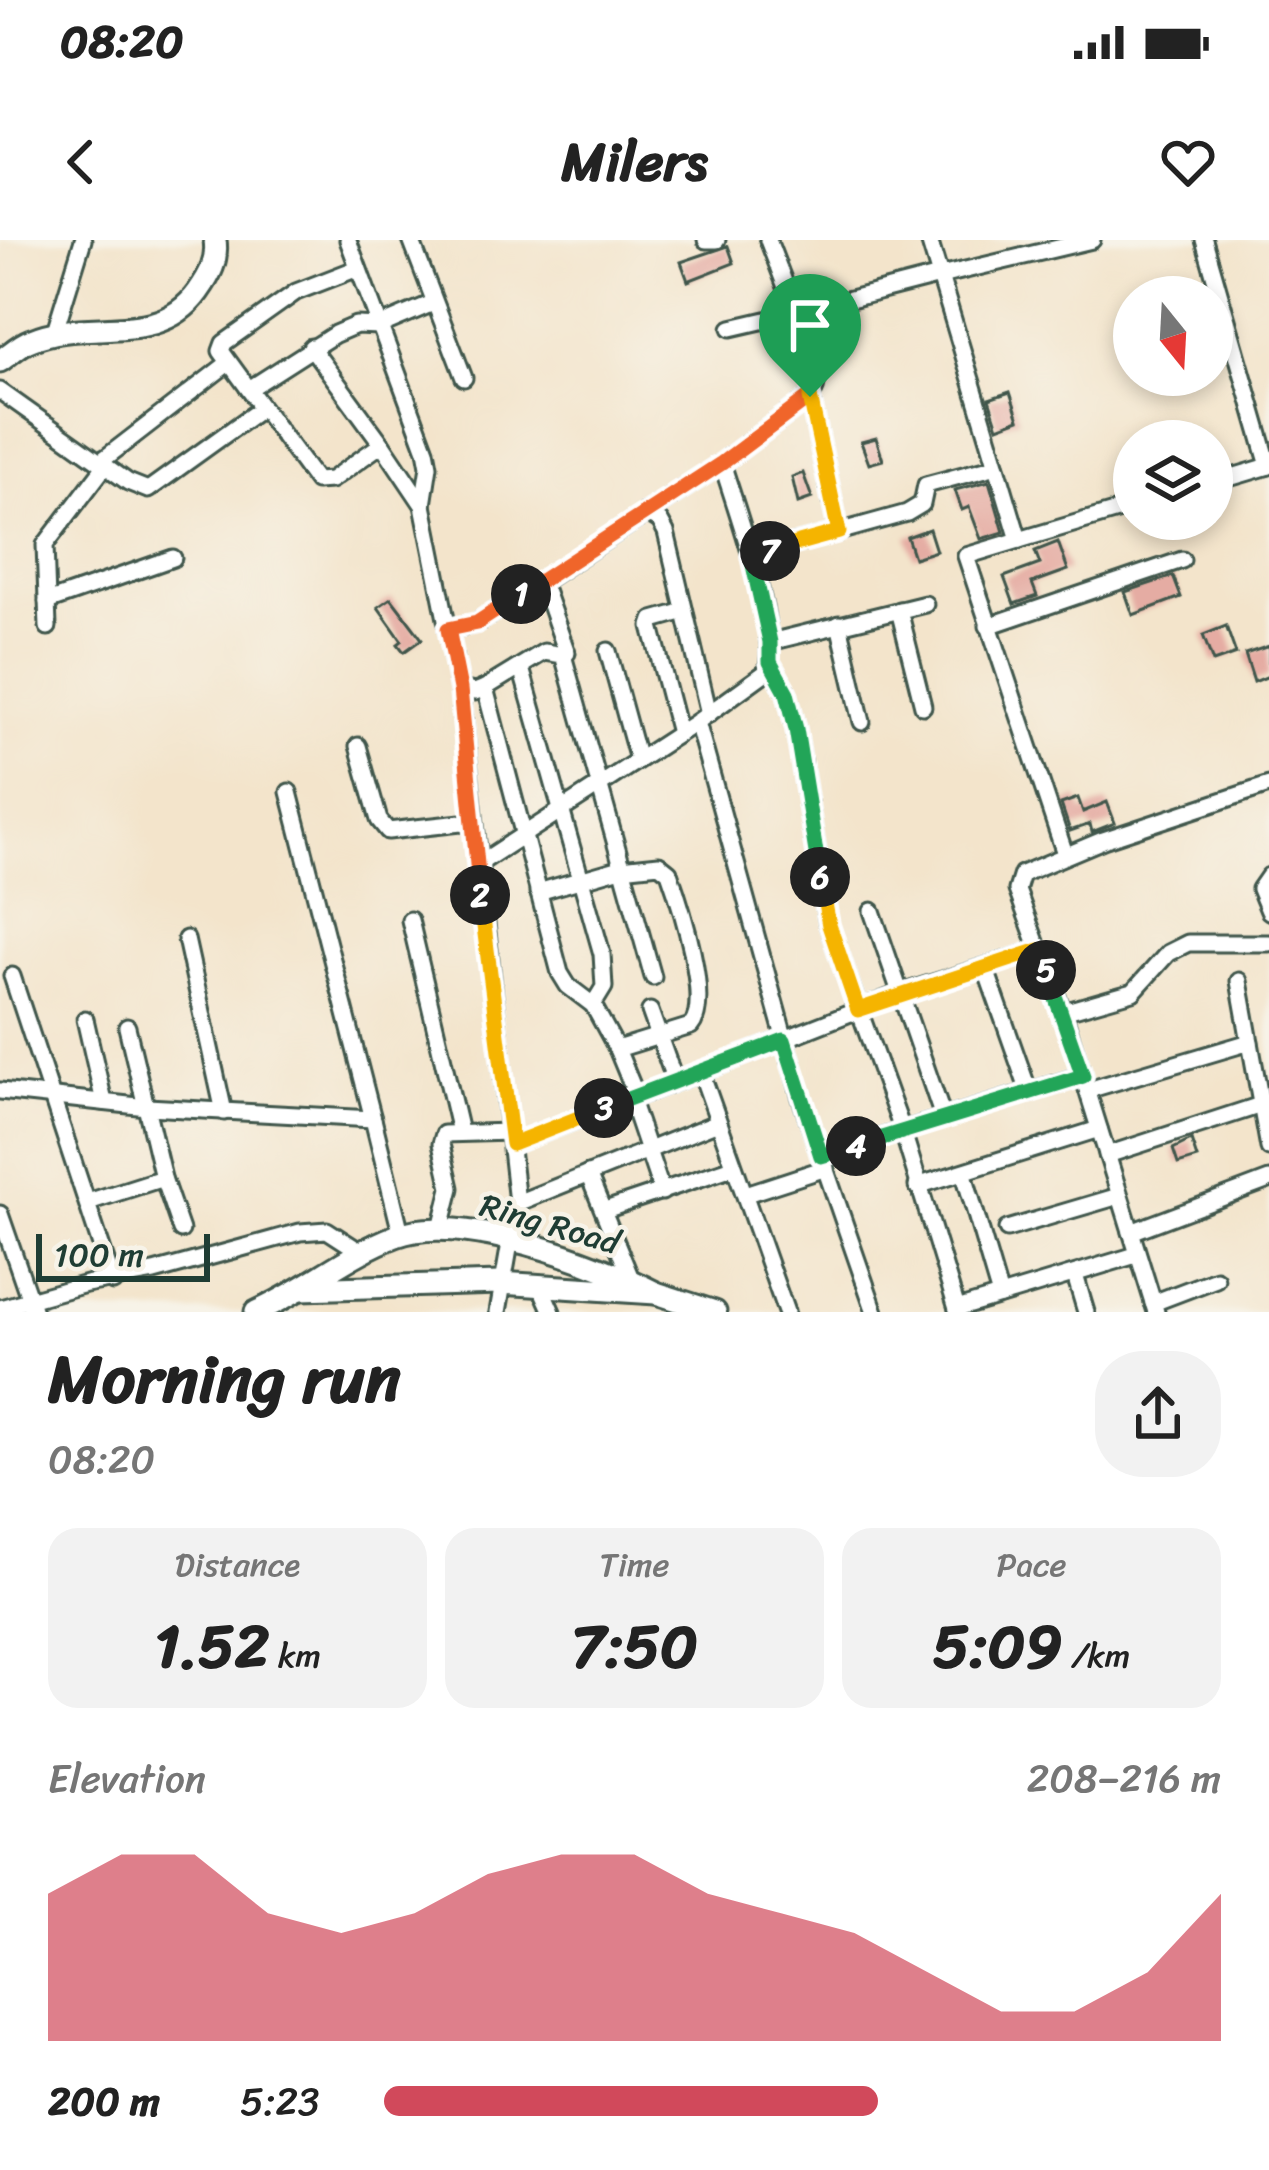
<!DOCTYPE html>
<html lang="en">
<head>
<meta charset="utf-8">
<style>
  body { margin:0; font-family:Sriracha,sans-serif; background:#f2f2f2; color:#222; height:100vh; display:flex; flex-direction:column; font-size:45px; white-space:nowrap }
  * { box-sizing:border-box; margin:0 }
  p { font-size:39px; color:#767676 }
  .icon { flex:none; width:66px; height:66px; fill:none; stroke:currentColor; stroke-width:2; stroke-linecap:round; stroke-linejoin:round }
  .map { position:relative; height:1072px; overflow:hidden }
  .panel { display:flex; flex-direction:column; background:#fff; flex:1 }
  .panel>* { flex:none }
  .needle { width:78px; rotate:162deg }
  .fabs { position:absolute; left:1113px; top:36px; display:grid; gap:24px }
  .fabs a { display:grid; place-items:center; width:120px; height:120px; border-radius:50%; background:#fff; box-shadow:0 6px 18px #0003; font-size:60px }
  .scale { position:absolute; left:36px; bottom:30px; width:174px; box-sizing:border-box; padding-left:12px; border:6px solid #1f3d34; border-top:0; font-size:33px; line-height:42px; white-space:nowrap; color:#1f3d34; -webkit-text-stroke:9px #f7f3e8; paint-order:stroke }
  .pin { position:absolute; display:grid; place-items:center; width:102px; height:102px; color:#fff; margin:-123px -51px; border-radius:50% 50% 50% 0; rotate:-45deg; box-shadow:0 0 12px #0007 }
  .pin .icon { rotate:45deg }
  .km { position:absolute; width:60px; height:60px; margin:-30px; border-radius:50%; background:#222; color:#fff; font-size:33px; line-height:60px; text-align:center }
  .round { display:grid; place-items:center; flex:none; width:126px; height:126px; border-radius:48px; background:#f2f2f2 }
  .head { display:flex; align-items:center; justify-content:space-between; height:204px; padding:0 48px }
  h1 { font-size:66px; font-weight:700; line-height:90px }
  .stats { display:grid; grid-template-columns:repeat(3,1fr); gap:18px; height:204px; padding:12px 48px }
  .stats div { display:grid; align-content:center; border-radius:30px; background:#f2f2f2; text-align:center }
  .stats b { font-size:60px; font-weight:700 }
  .stats small { font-size:33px; font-weight:400 }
  .stats p { font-size:33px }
  .chart { height:336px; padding:24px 48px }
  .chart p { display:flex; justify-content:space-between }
  .chart svg { width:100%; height:216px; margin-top:12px; fill:#d1495b; opacity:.7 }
  ul { padding:0 48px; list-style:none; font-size:39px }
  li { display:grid; grid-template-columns:192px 144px 1fr; align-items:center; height:90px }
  li i { height:30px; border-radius:15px; background:#d1495b }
  .status { display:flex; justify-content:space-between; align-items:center; height:84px; padding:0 60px; background:#fff; direction:ltr }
  .status svg { height:33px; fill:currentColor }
  header { display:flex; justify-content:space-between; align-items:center; height:156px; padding:0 48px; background:#fff; font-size:54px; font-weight:700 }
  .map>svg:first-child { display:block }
  .building { fill:#e5aca3 }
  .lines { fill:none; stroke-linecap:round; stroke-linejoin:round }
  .minor-casing { stroke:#3f564b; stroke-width:21 }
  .major-casing { stroke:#3f564b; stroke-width:27 }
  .minor { stroke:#fff; stroke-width:15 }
  .major { stroke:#fff; stroke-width:21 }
  .split-1-casing { stroke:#fff; stroke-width:24 }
  .split-2-casing { stroke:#fff; stroke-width:24 }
  .split-3-casing { stroke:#fff; stroke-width:24 }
  .split-4-casing { stroke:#fff; stroke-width:24 }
  .split-5-casing { stroke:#fff; stroke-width:24 }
  .split-6-casing { stroke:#fff; stroke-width:24 }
  .split-7-casing { stroke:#fff; stroke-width:24 }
  .split-8-casing { stroke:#fff; stroke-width:24 }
  .split-1 { stroke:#f0652b; stroke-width:15 }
  .split-2 { stroke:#f0652b; stroke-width:15 }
  .split-3 { stroke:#f5b400; stroke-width:15 }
  .split-4 { stroke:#22a559; stroke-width:15 }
  .split-5 { stroke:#22a559; stroke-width:15 }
  .split-6 { stroke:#f5b400; stroke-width:15 }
  .split-7 { stroke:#22a559; stroke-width:15 }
  .split-8 { stroke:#f5b400; stroke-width:15 }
  .labels { text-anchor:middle; stroke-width:9; stroke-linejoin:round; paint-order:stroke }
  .street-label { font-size:33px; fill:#1f3d34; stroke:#f7f3e8 }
</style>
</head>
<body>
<div class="status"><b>08:20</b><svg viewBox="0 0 49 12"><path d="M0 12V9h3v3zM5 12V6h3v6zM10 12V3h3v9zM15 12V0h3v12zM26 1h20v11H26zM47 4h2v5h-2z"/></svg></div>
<header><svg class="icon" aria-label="back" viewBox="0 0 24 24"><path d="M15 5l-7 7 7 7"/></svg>Milers<svg class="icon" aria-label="heart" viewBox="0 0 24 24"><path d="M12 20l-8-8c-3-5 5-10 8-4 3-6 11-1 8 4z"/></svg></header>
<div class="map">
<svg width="1269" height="1072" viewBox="0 0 1269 1072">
  <rect width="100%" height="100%" fill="#f7f3e8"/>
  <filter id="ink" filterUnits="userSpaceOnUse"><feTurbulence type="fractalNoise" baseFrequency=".00833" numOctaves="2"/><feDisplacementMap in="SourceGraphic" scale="24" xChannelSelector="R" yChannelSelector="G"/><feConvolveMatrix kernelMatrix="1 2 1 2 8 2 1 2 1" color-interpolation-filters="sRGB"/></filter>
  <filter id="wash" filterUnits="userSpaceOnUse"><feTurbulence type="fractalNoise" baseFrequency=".004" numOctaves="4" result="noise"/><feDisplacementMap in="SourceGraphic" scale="48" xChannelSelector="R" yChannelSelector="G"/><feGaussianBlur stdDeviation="2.7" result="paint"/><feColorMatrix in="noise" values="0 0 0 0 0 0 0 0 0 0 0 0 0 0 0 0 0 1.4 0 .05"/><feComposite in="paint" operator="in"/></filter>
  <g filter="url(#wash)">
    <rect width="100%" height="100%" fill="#f3e4cb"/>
    <g id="blocks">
      <!-- building -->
      <g class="building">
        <path d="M728,6l6,17 -46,18 -7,-19z"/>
        <path d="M1010,152l9,27 -21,8 -9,-28z"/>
        <path d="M876,198l7,22 -14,4 -8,-22z"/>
        <path d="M803,233l9,25 -14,5 -6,-26z"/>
        <path d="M989,241l15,51 -23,7 -12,-32 -7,3 -7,-20z"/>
        <path d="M929,289l7,22 -22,7 -7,-21z"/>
        <path d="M1058,302l10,28 -36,13 5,13 -23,8 -10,-27 36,-13 -5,-13z"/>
        <path d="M1173,336l8,21 -48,18 -8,-23z"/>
        <path d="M391,358l31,41 -18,13 -6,-8 4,-3 -24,-34z"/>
        <path d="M1226,386l10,28 -23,8 -10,-27z"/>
        <path d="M1269,406v30l-15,6 -9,-28z"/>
        <path d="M1078,558l5,14 24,-10 8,21 -23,9 -2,-8 -20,7 -9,-27z"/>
        <path d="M1191,900l6,18 -19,6 -5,-15z"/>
      </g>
    </g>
  </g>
  <g filter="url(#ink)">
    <use href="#blocks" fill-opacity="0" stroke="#3f564b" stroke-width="3"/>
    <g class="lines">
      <!-- minor casing -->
      <g class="minor-casing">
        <g id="minor">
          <path d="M348,0l78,210 3,16 -6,39"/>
          <path d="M411,0l53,138"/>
          <path d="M706,0h11"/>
          <path d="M929,0l11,36 152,-36"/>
          <path d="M1204,0l65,226"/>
          <path d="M358,28l-62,24 -72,51 -3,8 95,130 15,-1 51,-36 41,61 37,184 57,514 -19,109"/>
          <path d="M731,88l65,-15 -28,-73"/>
          <path d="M54,94l29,-94"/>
          <path d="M311,107l71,97"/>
          <path d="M249,149l86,-55 21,-9 23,1 54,-23"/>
          <path d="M0,151l128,91 20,8 114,-82"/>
          <path d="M810,157l29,135"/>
          <path d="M100,222l127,-98"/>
          <path d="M1212,243l57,-17"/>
          <path d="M646,272l14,9 6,11 43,182"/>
          <path d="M1019,300l115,-34"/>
          <path d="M751,316l156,-43 15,-9 4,-19 71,-19"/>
          <path d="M542,342l25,71"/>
          <path d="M47,362l126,-44"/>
          <path d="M899,370l24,96"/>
          <path d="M839,384l23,98"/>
          <path d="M988,386l194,-66"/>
          <path d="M48,387l-3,-82 60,-79"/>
          <path d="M448,390l29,-7 65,-41 180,-119 88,-66c19,-23 -4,-59 -14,-84l144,-37 79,264 -53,16 99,298"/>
          <path d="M770,402l155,-38"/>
          <path d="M608,411l30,109"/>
          <path d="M770,422l17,31 9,36 32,195 75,208 55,180"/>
          <path d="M521,428l81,286 2,33 -11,18"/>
          <path d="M485,448l75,285 8,13 25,19 24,44"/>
          <path d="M460,449l15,3 10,-4 59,-36 19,3 90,322"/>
          <path d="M697,482l104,376 74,214"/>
          <path d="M679,493l-28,-107 2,-6 32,-9"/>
          <path d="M358,506l21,74 9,11 73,-8 13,2"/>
          <path d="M289,552l84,327"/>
          <path d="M477,625l220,-143 69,-50c16,-38 -31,-166 -44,-209"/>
          <path d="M1269,636l-9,13 9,22"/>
          <path d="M538,652l83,-24 38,-4 10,8c11,31 43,129 22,154l-74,23 19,46"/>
          <path d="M872,671l71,206"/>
          <path d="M410,680l50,212"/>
          <path d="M186,699l38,173"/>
          <path d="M1039,710l-22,-60 5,-16 81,-34 166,-55"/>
          <path d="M985,727l44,125"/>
          <path d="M12,736l101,306"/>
          <path d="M1239,741l30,167"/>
          <path d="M650,771l25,70"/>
          <path d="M1063,772l70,-20 35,-39 20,-10h81"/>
          <path d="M85,779l19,83"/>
          <path d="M127,787l36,151 18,52"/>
          <path d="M701,832l200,-79 138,-43 24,62 93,300"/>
          <path d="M1088,850l162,-48"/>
          <path d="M0,851l147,16 226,12 28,114"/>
          <path d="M630,857l32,95"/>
          <path d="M512,904l189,-72 85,240"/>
          <path d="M1107,915l154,-50"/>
          <path d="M821,916l262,-81"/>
          <path d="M588,934l44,107"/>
          <path d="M964,934l36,122"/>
          <path d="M917,946l182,-57"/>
          <path d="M746,954l80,-26"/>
          <path d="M88,962l75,-24"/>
          <path d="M517,963l201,-81"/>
          <path d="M605,970l128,-43"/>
          <path d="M0,974l34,98"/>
          <path d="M441,988l10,-40 -10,-44 3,-10 66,-2"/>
          <path d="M1007,989l112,-33"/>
          <path d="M1131,992l138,-52"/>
          <path d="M1075,1035l11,37"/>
          <path d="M540,1045l12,27"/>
          <path d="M1153,1063l63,-24"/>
          <path d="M0,1068l86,-24 68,-12 146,-40 27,-2 34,22"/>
          <path d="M957,1069l179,-54"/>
        </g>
      </g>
      <!-- major casing -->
      <g class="major-casing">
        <g id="major">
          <path d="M0,121c10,-7 20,-17 31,-21 55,-24 127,8 167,-48 12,-17 20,-31 17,-52"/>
          <path d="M301,1049l199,-6 156,10 59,19"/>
          <path d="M256,1072c48,-21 90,-57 140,-76 63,-25 202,27 260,57"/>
        </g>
      </g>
      <!-- minor -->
      <use href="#minor" class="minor"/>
      <!-- major -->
      <use href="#major" class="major"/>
    </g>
  </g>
  <g class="lines" filter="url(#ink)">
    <!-- split-1 casing -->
    <g class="split-1-casing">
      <path id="split-1" d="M521,354l201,-131 88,-66"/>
    </g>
    <!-- split-2 casing -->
    <g class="split-2-casing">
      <path id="split-2" d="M480,655l-20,-206 -12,-60 29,-6 44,-29"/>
    </g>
    <!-- split-3 casing -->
    <g class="split-3-casing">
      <path id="split-3" d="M480,655l32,249 92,-36"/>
    </g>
    <!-- split-4 casing -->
    <g class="split-4-casing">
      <path id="split-4" d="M604,868l180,-68 37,116 35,-10"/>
    </g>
    <!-- split-5 casing -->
    <g class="split-5-casing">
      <path id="split-5" d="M856,906l227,-70 -37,-106"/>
    </g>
    <!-- split-6 casing -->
    <g class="split-6-casing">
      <path id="split-6" d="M820,637l9,48 29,85 181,-60 7,20"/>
    </g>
    <!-- split-7 casing -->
    <g class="split-7-casing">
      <path id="split-7" d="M770,311l-19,5 19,86v20l17,31 9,36 24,148"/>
    </g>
    <!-- split-8 casing -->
    <g class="split-8-casing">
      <path id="split-8" d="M770,311l69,-19 -29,-135"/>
    </g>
    <!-- split-1 -->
    <use href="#split-1" class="split-1"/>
    <!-- split-2 -->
    <use href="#split-2" class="split-2"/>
    <!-- split-3 -->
    <use href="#split-3" class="split-3"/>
    <!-- split-4 -->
    <use href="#split-4" class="split-4"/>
    <!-- split-5 -->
    <use href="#split-5" class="split-5"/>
    <!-- split-6 -->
    <use href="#split-6" class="split-6"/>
    <!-- split-7 -->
    <use href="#split-7" class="split-7"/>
    <!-- split-8 -->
    <use href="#split-8" class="split-8"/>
  </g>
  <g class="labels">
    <!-- street labels -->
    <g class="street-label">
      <text transform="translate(550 983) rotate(16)" y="12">Ring Road</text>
    </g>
  </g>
</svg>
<div class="fabs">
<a><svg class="needle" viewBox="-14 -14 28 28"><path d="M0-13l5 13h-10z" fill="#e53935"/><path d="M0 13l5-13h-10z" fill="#767676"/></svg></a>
<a><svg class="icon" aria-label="layers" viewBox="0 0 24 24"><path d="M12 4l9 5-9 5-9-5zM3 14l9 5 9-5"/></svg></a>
</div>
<div class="scale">100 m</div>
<div class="pin" style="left:810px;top:157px;background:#1e9e55"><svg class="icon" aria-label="arrive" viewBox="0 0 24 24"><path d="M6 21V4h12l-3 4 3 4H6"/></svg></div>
<b class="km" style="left:521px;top:354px">1</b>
<b class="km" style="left:480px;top:655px">2</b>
<b class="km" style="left:604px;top:868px">3</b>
<b class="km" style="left:856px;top:906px">4</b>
<b class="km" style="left:1046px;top:730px">5</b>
<b class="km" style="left:820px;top:637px">6</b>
<b class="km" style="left:770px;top:311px">7</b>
</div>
<section class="panel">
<div class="head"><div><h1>Morning run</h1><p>08:20</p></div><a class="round"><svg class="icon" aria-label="share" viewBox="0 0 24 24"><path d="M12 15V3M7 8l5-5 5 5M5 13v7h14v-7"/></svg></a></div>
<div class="stats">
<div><p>Distance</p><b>1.52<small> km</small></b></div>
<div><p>Time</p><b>7:50</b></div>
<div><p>Pace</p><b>5:09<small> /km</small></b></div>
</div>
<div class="chart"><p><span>Elevation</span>208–216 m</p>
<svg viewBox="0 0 160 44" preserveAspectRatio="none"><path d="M0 44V14L10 6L20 6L30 18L40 22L50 18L60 10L70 6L80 6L90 14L100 18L110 22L120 30L130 38L140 38L150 30L160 14V44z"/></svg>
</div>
<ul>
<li><b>200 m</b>5:23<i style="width:59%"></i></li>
</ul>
</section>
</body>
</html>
